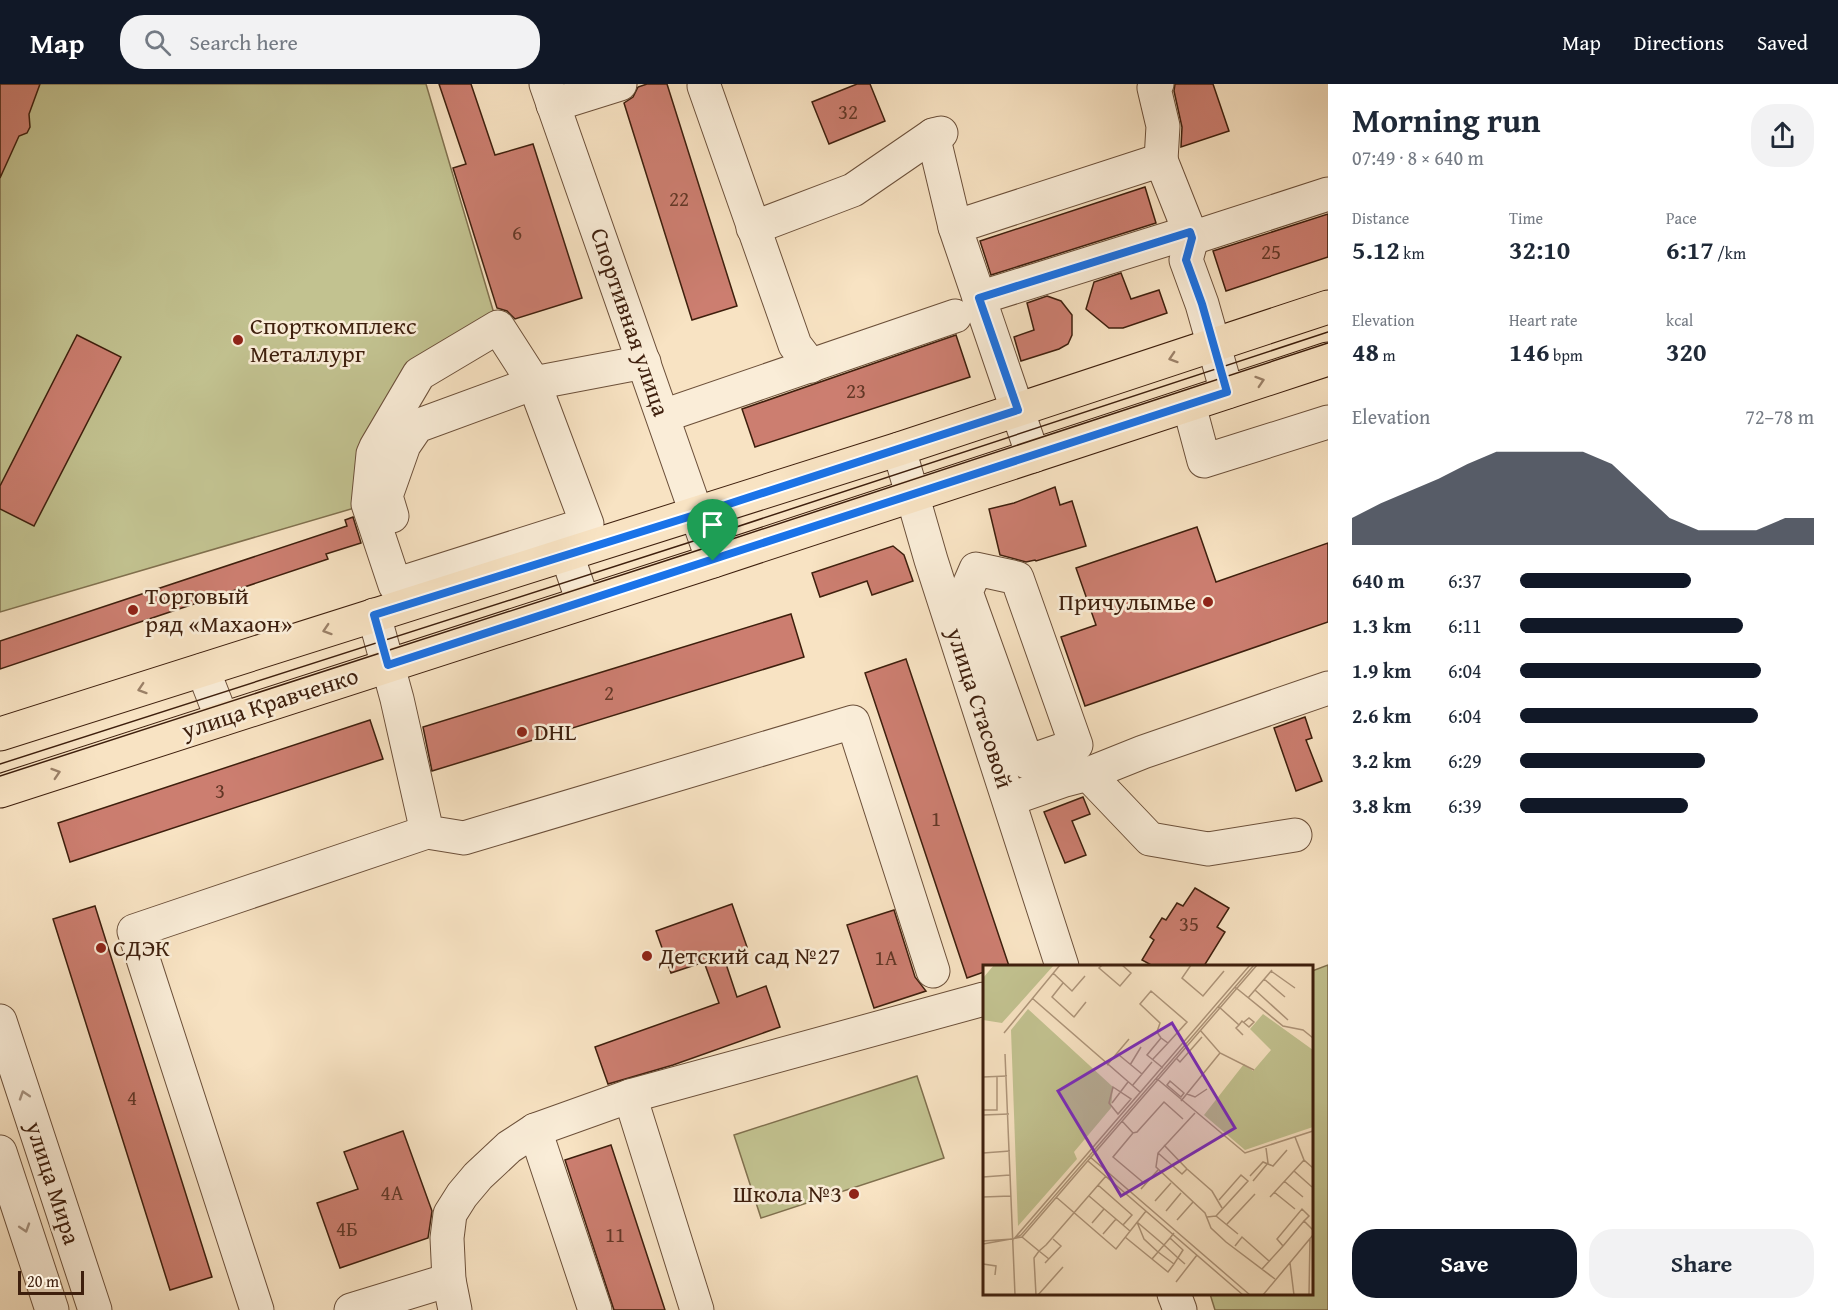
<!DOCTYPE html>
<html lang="en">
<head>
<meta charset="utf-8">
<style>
  body { margin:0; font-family:"Gentium Book Plus",serif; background:#f2f2f3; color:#1f2937; height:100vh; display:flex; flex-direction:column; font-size:22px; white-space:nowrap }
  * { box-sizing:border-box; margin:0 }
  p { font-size:20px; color:#747a83 }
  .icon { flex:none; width:33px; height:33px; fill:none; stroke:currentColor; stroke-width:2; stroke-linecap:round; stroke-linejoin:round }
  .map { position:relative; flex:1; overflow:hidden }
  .sheet { display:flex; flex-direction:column; background:#fff; width:510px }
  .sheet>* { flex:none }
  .scale { position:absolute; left:18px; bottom:15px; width:66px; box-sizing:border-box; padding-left:6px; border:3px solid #3e1f0d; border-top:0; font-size:16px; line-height:21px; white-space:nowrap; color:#3e1f0d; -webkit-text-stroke:4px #faedd8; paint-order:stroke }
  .pin { position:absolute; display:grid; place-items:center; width:51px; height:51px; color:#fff; margin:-62px -26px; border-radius:50% 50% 50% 0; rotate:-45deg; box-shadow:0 0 6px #0007 }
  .pin .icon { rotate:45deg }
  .round { display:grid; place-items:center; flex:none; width:63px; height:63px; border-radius:24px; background:#f2f2f3 }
  .overview { display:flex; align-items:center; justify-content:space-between; height:102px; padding:0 24px }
  h1 { font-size:33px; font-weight:800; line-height:45px }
  .metrics { display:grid; grid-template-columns:repeat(3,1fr); gap:9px; height:102px; padding:6px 24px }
  .metrics div { display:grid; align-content:center }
  .metrics b { font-size:26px; font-weight:800 }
  .metrics small { font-size:16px; font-weight:400 }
  .metrics p { font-size:16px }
  .chart { height:168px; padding:12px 24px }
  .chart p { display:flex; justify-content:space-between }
  .chart svg { width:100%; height:108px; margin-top:6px; fill:#111827; opacity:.7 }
  .cta { display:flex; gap:12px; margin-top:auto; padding:12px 24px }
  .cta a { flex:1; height:69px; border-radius:24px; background:#111827; color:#fff; font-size:24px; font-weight:800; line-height:69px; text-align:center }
  .cta a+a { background:#f2f2f3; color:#1f2937 }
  ul { padding:0 24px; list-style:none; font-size:20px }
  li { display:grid; grid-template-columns:96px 72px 1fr; align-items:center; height:45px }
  li i { height:15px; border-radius:8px; background:#111827 }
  header { display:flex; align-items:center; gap:36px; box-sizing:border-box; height:84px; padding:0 30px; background:#111827; color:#fff }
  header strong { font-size:28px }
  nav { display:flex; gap:33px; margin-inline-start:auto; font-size:21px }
  .search { width:420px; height:54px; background:#f2f2f3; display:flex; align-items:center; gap:15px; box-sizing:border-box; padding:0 21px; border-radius:24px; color:#747a83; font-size:22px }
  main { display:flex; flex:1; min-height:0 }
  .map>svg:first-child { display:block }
  .green { fill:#c2c290; stroke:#80704e; stroke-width:1.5 }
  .building { fill:#cc7e70; stroke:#3e1f0d; stroke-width:1.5 }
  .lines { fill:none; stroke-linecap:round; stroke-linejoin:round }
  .minor-casing { stroke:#6c503a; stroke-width:35 }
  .major-casing { stroke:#3e1f0d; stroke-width:35 }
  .minor { stroke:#faedd8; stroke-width:33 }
  .major { stroke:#f8e3c3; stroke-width:33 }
  .tram { stroke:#3e1f0d; stroke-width:1.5 }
  .oneway { stroke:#9b8168 }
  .oneway2 { stroke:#a5907d }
  .route-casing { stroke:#fff; stroke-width:12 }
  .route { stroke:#1a73e8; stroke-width:8 }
  .poi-dot { fill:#8f2418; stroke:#faedd8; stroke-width:2 }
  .labels { text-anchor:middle; stroke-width:5; stroke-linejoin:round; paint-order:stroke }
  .number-label { font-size:21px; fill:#623726 }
  .street-label { font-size:24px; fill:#3e1f0d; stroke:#faedd8 }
  .poi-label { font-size:24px; fill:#3e1f0d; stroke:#faedd8; text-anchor:start }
  .inset-road { fill:none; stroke:#ae957a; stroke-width:1.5 }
  .view { fill:#7b2cbf; fill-opacity:0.15; stroke:#7b2cbf; stroke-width:3 }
  .inset-edge { fill:none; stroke:#3e1f0d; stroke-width:3 }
</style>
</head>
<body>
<header>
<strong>Map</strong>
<div class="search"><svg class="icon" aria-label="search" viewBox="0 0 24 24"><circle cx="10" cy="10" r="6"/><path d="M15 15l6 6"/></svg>Search here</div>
<nav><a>Map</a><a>Directions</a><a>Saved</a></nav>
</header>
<main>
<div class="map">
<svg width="1328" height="1226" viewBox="0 0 1328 1226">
  <rect width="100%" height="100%" fill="#f8e3c3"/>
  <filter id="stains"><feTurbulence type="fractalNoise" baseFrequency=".00333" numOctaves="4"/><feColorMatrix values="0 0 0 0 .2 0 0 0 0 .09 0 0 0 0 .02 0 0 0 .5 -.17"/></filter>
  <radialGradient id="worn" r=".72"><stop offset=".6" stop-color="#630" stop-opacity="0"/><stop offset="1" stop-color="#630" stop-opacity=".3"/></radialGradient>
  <!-- green -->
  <g class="green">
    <path d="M0,0h426l72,243 -79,47 -51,130 -368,108z"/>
    <path d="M1328,881v345h-113l-5,-16h102v-323z"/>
    <path d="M917,992l27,82 -183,60 -27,-83z"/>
  </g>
  <!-- building -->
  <g class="building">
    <path d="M0,0h40l-11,30 1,13 -3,6 -8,3 -19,42z"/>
    <path d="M439,0h32l24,71 38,-11 49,154 -67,21 -8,-8 -10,-3 -44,-140 13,-4z"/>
    <path d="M647,0h20l70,222 -45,14 -68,-217 9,-6 5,-10z"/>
    <path d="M857,0h13l15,37 -56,23 -17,-42z"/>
    <path d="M1175,0h38l16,47 -48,16 1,-20 -8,-36z"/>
    <path d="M1145,103l11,36 -165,52 -11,-34z"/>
    <path d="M1328,130v43l-102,34 -13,-40z"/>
    <path d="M1121,189l10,26 28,-9 8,23 -44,15h-14l-23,-19 8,-27z"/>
    <path d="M1047,212l14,5 11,14v20l-4,9 -9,5 -38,12 -7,-24 20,-7 -7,-27z"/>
    <path d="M77,251l44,22 -87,169 -34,-17v-23z"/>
    <path d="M956,251l14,42 -215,70 -13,-38z"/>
    <path d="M1055,403l5,18 12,-4 14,45 -50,15 -1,-1 -9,2 -26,-7 -11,-46 25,-6z"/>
    <path d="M353,433l8,26 -35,11 2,5 -328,110v-28l347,-115 -2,-6z"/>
    <path d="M1197,443l19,55 112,-39v79l-243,84 -24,-69 35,-12 -20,-57z"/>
    <path d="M893,462l11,9 9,26 -41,14 -5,-14 -47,16 -8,-24z"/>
    <path d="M791,530l13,43 -372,114 -9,-44z"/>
    <path d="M906,575l103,307h-25v6l-17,6 -102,-305z"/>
    <path d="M1305,633l7,21 -6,2 16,41 -26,10 -22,-63z"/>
    <path d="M370,636l13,39 -313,103 -12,-39z"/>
    <path d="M1083,713l7,17 -18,7 14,34 -21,8 -21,-51z"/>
    <path d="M1195,804l34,20 -12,19 8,5 -21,34h-51l-11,-6 12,-20 -4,-3 12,-19 4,2 11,-17 6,3z"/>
    <path d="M732,820l15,43 -24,8 14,42 29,-11 14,41 -107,38 -65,19 -13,-37 124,-44 -15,-41 -33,11 -15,-42z"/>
    <path d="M95,822l117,371 -42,13 -117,-371z"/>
    <path d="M894,826l21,67 11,14 -52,17 -27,-83z"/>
    <path d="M403,1047l29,80 -4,27 -88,30 -23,-65 41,-14 -14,-37z"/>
    <path d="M611,1061l54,165h-51l-1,-3 -48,-147z"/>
  </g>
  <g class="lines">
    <!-- minor casing -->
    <g class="minor-casing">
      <g id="minor">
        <path d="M546,0l167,477"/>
        <path d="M1157,0l-3,4 9,38 -2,34"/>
        <path d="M704,2l91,259 16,21"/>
        <path d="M553,21l67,-21"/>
        <path d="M933,51l22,92"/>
        <path d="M753,144l100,-38 80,-55 8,-2"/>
        <path d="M1192,154l-6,22 16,44 25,88"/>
        <path d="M979,214l211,-66"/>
        <path d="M498,243l36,56 53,141 -192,61 -27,-81 5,-50 3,-7 43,-73z"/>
        <path d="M1189,321l15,56 124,-39"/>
        <path d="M663,332l292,-100"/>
        <path d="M899,365l32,111 131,406"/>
        <path d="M1033,372l-78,-229 206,-67 31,78 136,-44"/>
        <path d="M392,432l-6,-20 18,-51 13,-19 117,-43 110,-21"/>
        <path d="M567,471l16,47"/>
        <path d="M976,485l41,9 59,167 -49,17 -61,-170z"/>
        <path d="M374,531l23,84 30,133 37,6 389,-116 80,249"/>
        <path d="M203,586l19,49"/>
        <path d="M1088,690l62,65 58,10 87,-14"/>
        <path d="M1010,715l55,-19 23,-6 55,-22 185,-64"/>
        <path d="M0,937l95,289"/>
        <path d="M630,1012l67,214"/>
        <path d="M535,1046l60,180"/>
        <path d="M0,1068l52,158"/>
        <path d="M1174,1210l6,16"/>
        <path d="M257,1226l-123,-379 293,-99"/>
        <path d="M351,1226l98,-30"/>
        <path d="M455,1226l-6,-30 -2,-42 3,-24 12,-19 16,-19 31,-29 26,-17 95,-34 354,-97"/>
      </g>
    </g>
    <!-- major casing -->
    <g class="major-casing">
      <g id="major">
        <path d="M0,650l899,-285 429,-142"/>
        <path d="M0,707l713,-230 615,-202"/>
      </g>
    </g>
    <!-- minor -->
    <use href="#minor" class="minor"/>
    <!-- major -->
    <use href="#major" class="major"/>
    <!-- tram -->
    <g class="tram">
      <path d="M0,680l706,-227 622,-205"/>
      <path d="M0,692l708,-229 620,-204"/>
    </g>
  </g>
  <!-- one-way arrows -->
  <defs><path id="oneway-chevron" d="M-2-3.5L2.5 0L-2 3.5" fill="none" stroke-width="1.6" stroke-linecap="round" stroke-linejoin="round" transform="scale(1.5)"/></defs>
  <g class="oneway">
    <use href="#oneway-chevron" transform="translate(1173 274) rotate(162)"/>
    <use href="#oneway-chevron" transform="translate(1260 297) rotate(-18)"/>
    <use href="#oneway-chevron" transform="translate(327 546) rotate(162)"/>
    <use href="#oneway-chevron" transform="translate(142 605) rotate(162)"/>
    <use href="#oneway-chevron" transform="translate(56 689) rotate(-18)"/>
  </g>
  <g class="oneway2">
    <use href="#oneway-chevron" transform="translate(24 1011) rotate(-108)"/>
    <use href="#oneway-chevron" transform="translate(25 1144) rotate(72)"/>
  </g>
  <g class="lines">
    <!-- route casing -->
    <g class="route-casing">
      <path id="route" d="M1190,148l2,6 -6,22 16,44 25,88 -839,273 -14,-50 324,-101 320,-104 -39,-112z"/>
    </g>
    <!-- route -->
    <use href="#route" class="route"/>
  </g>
  <!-- markers -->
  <g class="poi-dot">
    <circle cx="238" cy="256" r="6"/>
    <circle cx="1208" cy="518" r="6"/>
    <circle cx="133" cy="526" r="6"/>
    <circle cx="522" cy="648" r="6"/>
    <circle cx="101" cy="864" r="6"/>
    <circle cx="647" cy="872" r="6"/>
    <circle cx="854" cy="1110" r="6"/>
  </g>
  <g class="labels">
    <!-- number labels -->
    <g class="number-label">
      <text x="848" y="35">32</text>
      <text x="679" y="122">22</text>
      <text x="517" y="156">6</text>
      <text x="1271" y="175">25</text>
      <text x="856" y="314">23</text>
      <text x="609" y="616">2</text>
      <text x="220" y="714">3</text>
      <text x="936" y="742">1</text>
      <text x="1189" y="847">35</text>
      <text x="886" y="881">1А</text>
      <text x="132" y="1021">4</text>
      <text x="392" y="1116">4А</text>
      <text x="347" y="1152">4Б</text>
      <text x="615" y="1158">11</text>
    </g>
    <!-- street labels -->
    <g class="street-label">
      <text transform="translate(630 238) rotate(71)" y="8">Спортивная улица</text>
      <text transform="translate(270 619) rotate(-18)" y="8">улица Кравченко</text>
      <text transform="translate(980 624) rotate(72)" y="8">улица Стасовой</text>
      <text transform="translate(53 1099) rotate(72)" y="8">улица Мира</text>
    </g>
    <!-- poi labels -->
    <g class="poi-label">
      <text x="250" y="250">Спорткомплекс<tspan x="250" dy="28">Металлург</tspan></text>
      <text x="145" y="520">Торговый<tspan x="145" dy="28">ряд «Махаон»</tspan></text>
      <text x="1196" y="526" text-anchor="end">Причулымье</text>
      <text x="534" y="656">DHL</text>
      <text x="113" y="872">СДЭК</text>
      <text x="659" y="880">Детский сад №27</text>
      <text x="842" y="1118" text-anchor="end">Школа №3</text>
    </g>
  </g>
  <!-- overview -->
  <g transform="translate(983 881)">
    <rect width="330" height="330" fill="#f8e3c3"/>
    <path d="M11,0h60l-52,58 -19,-3v-42zM45,44l85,78 -2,21 -37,44 3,7 -59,67 -7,-196zM280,49l50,36v77l-68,23 -41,-35 40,-51 9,7 18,-21 -21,-21z" fill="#c2c290"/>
    <path class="inset-road" d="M119,0l-3,3 21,18 11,-13 -9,-8M208,0l-9,13 21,18 21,-25M288,6l24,17M70,8l19,18 13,-15M281,14l21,18M80,18l-11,14 22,20 12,-15M252,22l48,39 20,4 10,8M272,25l33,30M49,33l108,94M265,33l24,-28M235,41l21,19 -3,3 7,7M256,60l3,-4 7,6 5,-5 -5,-4 -5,4M217,65l20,23 34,17M21,68l56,-68M178,73l-4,-6 3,-9 -20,-19 11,-13 36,31 -19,21 -7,-5 -14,17 16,13M22,89l10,241M136,90l23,19M193,93l4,4 22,-25M170,94l15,-16M124,100l22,-26M147,100l11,-18M0,112l24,-1M173,113l89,75 68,-22M187,116l14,12 -3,4 -14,-12zM149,121l20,-24M130,122l18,12 -13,15 -9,-11zM204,129l8,3 12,-8M198,136l39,-48M129,138l16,-21M0,145h14v-33M212,148l-37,40 -2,14 49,46 6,15 15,14 49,37M0,150l26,-1M139,156l11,12 4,-1 27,-30 19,17M150,168l-20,24 32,27M312,172l9,23 9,8M181,180l23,24M0,188l27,-2M175,188l24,21 5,-5 25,22 10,17M106,191l161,139M105,196l155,134M311,206l18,16M267,211l13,-14 10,4 14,-16M0,212l27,-2M270,216l15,-18 -2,-15M301,216l19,16M115,220l34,30 -9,10 7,6M158,224l17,-19M291,227l21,17M106,231l34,29M0,232l28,-1M73,232l60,52 30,-38M287,232l34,-37M172,236l16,-18M183,246l15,-18M233,251l32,-35 -7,-6 -22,25M224,252l9,-1 22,18M194,255l16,-18M109,258l12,-14M244,259l28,-30M191,268l-4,5 -12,14 -14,-13 -7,-17 27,23 13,12 8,7M120,269l13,-15M39,272l17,14 7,-6M142,272l27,22M187,273l13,12 -9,14 -16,-12 -6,7 16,13 6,-8M30,275l237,-275M0,276l30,-2 8,-4 233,-270M0,279l39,-7 235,-272M63,280l60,-69M252,281l7,-9 27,24M300,281l21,-25M62,298l16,-17 -8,-7M307,298l4,32M0,299l13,2 -1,9M279,304l21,-23 -6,-7 25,-30 7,7 -5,5 9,9M193,317l21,-27M53,330l-2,-37 5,-7 10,8M55,330l25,-28M280,330l50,-60M326,330l1,-57"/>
    <path class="view" d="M189,58l63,105 -114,68 -63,-105z"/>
    <rect width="330" height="330" class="inset-edge"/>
  </g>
  <rect width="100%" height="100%" filter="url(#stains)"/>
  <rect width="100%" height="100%" fill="url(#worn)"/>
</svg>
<div class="scale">20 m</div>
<div class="pin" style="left:713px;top:477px;background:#1e9e55"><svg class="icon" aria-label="arrive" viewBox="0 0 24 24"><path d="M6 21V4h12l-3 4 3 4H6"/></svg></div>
</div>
<section class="sheet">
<div class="overview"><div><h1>Morning run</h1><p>07:49 · 8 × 640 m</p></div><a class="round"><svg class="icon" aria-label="share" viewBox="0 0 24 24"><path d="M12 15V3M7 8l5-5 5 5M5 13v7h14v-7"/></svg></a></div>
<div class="metrics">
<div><p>Distance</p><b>5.12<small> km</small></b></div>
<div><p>Time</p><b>32:10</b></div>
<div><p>Pace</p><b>6:17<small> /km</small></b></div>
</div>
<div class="metrics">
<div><p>Elevation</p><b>48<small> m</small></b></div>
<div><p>Heart rate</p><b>146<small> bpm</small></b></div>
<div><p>kcal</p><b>320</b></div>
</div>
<div class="chart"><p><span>Elevation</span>72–78 m</p>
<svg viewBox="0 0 160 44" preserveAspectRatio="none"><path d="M0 44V33L10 27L20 22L30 17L40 11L50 6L60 6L70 6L80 6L90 11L100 22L110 33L120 38L130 38L140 38L150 33L160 33V44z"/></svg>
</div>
<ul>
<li><b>640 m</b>6:37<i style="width:58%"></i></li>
<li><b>1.3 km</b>6:11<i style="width:76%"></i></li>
<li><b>1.9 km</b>6:04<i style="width:82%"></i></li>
<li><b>2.6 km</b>6:04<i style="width:81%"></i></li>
<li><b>3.2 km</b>6:29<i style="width:63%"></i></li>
<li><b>3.8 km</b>6:39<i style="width:57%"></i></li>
</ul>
<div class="cta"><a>Save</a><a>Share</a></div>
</section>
</main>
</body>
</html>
